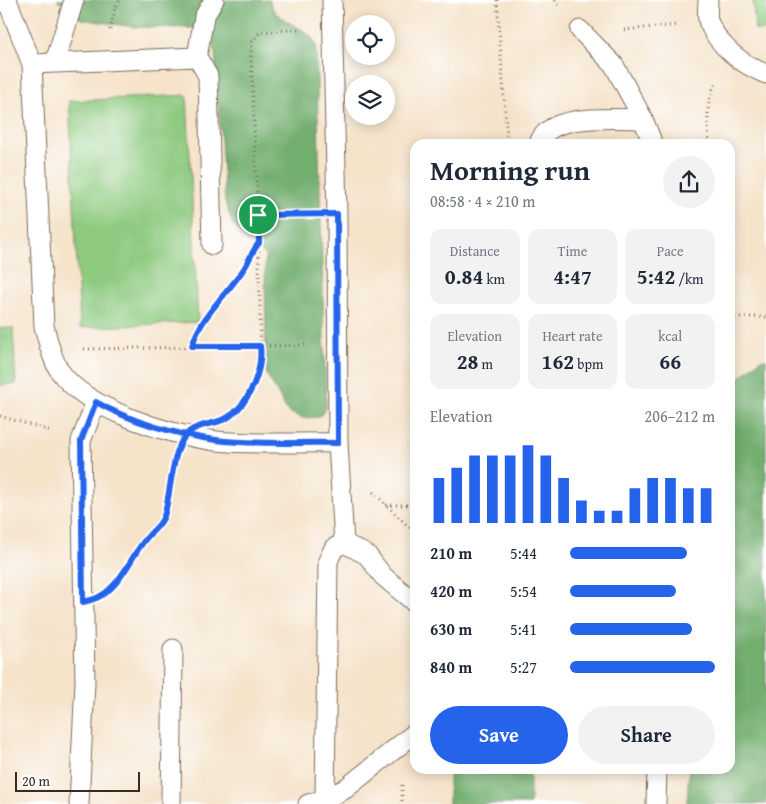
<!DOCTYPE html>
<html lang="en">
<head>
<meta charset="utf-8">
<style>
  body { margin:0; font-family:"Gentium Book Plus",serif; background:#f2f2f3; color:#1f2937; height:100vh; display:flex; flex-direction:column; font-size:19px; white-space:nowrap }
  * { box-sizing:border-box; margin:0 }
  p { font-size:16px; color:#747a83 }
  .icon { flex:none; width:28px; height:28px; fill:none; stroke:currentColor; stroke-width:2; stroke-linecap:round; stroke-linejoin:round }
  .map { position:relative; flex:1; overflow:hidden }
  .drawer { position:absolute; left:410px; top:139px; width:325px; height:635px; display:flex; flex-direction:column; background:#fff; border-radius:15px; box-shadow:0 2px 12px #0003 }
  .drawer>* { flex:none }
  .tools { position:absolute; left:345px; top:15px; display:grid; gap:10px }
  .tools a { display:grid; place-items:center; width:50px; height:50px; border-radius:50%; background:#fff; box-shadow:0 2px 12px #0003; font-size:25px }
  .scale { position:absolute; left:15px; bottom:12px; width:125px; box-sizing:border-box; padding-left:5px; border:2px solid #3b2a1e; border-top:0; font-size:14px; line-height:18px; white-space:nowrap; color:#3b2a1e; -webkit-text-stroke:4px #fff; paint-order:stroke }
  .pin { position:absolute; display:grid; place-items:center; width:42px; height:42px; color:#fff; margin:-21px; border:2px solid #fff; border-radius:50%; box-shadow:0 1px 5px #0007 }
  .round { display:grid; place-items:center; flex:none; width:52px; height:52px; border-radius:26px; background:#f2f2f3 }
  .headline { display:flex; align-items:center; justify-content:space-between; height:85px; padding:0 20px }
  h1 { font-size:28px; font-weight:700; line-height:38px }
  .metrics { display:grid; grid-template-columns:repeat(3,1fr); gap:8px; height:85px; padding:5px 20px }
  .metrics div { display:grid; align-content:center; border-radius:12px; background:#f2f2f3; text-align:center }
  .metrics b { font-size:21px; font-weight:700 }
  .metrics small { font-size:14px; font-weight:400 }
  .metrics p { font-size:14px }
  .chart { height:140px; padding:10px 20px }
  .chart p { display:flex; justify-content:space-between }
  .chart svg { width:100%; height:90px; margin-top:5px; stroke:#2563eb; stroke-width:6 }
  .primary-button { display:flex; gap:10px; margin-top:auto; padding:10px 20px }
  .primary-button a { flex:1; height:58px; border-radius:30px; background:#2563eb; color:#fff; font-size:20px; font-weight:700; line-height:58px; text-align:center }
  .primary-button a+a { background:#f2f2f3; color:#1f2937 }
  ul { padding:0 20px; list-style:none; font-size:16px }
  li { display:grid; grid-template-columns:80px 60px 1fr; align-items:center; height:38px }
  li i { height:12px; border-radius:6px; background:#2563eb }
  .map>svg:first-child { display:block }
  .green { fill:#8eca80; stroke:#647a4f }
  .forest { fill:#72ae6e; stroke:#566c46 }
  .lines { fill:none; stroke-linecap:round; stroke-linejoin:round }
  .lane-casing { stroke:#7c6b5a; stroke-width:21 }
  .path { stroke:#7c6b5a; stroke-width:3; stroke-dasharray:1 4; stroke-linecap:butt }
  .lane { stroke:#fff; stroke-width:19 }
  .route-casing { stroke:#fff; stroke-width:10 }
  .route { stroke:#2563eb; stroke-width:6 }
</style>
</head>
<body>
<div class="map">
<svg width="766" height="804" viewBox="0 0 766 804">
  <rect width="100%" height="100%" fill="#fff"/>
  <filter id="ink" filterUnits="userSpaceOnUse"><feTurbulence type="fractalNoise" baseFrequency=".02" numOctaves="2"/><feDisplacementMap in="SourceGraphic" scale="10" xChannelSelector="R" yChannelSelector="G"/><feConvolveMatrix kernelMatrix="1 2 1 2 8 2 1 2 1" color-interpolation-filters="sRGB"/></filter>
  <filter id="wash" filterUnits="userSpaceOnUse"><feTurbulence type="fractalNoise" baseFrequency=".0096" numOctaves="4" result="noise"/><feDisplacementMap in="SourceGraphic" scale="20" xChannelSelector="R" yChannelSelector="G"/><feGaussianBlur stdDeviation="1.12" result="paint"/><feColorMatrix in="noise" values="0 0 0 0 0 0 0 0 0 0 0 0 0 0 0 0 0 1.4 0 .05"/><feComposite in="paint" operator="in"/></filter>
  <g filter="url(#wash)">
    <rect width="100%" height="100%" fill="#f5e3ca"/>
    <!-- green -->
    <g class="green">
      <path d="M753,0h13v30h-11z"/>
      <path d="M187,95l11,227 -118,6 -11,-227z"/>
      <path d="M0,328h13l3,56 -16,1z"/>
    </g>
    <!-- forest -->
    <g class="forest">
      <path d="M57,0h213c1,17 25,24 37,33 4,3 7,8 9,12l10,364 -7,8 -16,1 -15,-6 -22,-39 -1,-118 -32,-30 -8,-23 -10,-150 -10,-21 -11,-3 -60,-1 -53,-8z"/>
      <path d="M766,359v445h-79l2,-35h41v-383l30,-26z"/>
      <path d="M452,769h78v35h-81v-27z"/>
    </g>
  </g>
  <g filter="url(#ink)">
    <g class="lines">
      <!-- lane casing -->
      <g class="lane-casing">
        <g id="lane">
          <path d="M7,0l25,64 12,262c4,15 7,31 15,44 26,40 112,65 157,71 39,4 83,1 122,2l6,100"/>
          <path d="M332,0l5,214 1,229"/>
          <path d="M708,0c0,7 -2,17 1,23 10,24 34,42 57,51"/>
          <path d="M580,30l34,35 29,54 10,25"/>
          <path d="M197,57l7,-40 10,-17"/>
          <path d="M55,62l19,-62"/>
          <path d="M32,64l165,-7 11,19 4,169"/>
          <path d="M539,144c8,-32 78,-25 104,-25"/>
          <path d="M344,543l23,12 16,21 32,27"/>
          <path d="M325,799l20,-10 70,-56"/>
          <path d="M79,804l6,-122 -4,-241 15,-39"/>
          <path d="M171,804l2,-155"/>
          <path d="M308,804l17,-5 3,-238 6,-13 10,-5"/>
          <path d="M656,804l1,-35"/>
        </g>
      </g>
      <!-- path -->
      <g class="path">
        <path d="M497,0l10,138"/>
        <path d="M555,0l6,8"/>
        <path d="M110,30l5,-22 5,-8"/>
        <path d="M624,30l53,-5"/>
        <path d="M709,144c-1,-20 -4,-46 8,-62"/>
        <path d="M258,215l49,-1"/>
        <path d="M730,317h36"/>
        <path d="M192,346c9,-31 36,-52 53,-79 5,-8 7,-16 14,-24"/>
        <path d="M84,349l223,-4"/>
        <path d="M235,410c13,-15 23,-33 26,-53l-3,-142 -7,-160 1,-13 8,-10 41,-3"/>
        <path d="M0,416l51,15"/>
        <path d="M373,492l42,41"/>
        <path d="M386,505h29"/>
        <path d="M115,583l34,-48 14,-16 12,-54"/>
        <path d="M402,785v19"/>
      </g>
      <!-- lane -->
      <use href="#lane" class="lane"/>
    </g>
  </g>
  <g class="lines" filter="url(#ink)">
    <!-- route casing -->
    <g class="route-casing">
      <path id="route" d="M258,215l1,28c-7,8 -9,16 -14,24 -17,27 -44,48 -53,79h68c3,23 -10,56 -30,70 -13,10 -34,6 -45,20 -14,18 -14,58 -21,80 -2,7 -9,13 -14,18 -16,16 -23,40 -40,55 -8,8 -16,11 -27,13l-2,-161 15,-39c33,19 81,33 120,38 38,5 83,2 122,3l-1,-229 -79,1"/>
    </g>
    <!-- route -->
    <use href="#route" class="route"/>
  </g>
</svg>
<div class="tools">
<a><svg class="icon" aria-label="locate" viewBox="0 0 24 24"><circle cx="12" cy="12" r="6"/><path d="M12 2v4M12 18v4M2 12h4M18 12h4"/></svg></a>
<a><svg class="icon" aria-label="layers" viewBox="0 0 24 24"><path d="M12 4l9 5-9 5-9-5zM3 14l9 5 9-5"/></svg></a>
</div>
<div class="scale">20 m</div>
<div class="pin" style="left:258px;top:215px;background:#1e9e55"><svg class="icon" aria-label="arrive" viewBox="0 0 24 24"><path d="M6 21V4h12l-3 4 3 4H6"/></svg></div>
<section class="drawer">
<div class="headline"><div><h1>Morning run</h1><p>08:58 · 4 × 210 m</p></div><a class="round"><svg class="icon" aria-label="share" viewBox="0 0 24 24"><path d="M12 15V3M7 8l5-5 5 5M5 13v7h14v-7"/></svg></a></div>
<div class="metrics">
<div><p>Distance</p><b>0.84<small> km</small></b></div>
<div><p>Time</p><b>4:47</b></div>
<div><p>Pace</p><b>5:42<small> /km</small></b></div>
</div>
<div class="metrics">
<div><p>Elevation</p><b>28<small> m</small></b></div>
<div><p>Heart rate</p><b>162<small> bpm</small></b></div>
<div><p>kcal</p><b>66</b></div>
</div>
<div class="chart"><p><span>Elevation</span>206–212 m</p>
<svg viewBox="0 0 160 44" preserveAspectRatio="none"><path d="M5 44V22M15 44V17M25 44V11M35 44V11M45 44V11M55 44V6M65 44V11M75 44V22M85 44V33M95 44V38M105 44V38M115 44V27M125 44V22M135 44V22M145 44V27M155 44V27"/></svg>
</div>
<ul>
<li><b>210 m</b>5:44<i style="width:81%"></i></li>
<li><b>420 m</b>5:54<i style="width:73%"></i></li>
<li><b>630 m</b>5:41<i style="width:84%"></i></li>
<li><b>840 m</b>5:27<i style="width:100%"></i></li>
</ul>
<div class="primary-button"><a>Save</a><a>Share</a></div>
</section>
</div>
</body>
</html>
